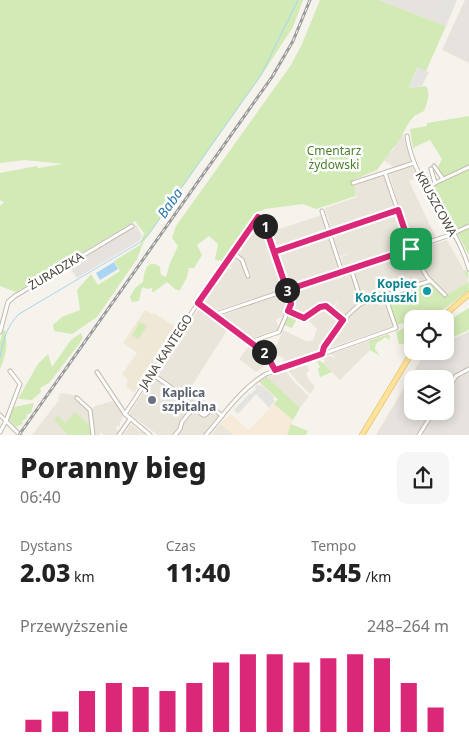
<!DOCTYPE html>
<html lang="pl">
<head>
<meta charset="utf-8">
<style>
  body { margin:0; font-family:"Noto Sans",sans-serif; background:#f6f6f6; color:#222; height:100vh; display:flex; flex-direction:column; font-size:19px; white-space:nowrap }
  * { box-sizing:border-box; margin:0 }
  p { font-size:16px; color:#767676 }
  .icon { flex:none; width:28px; height:28px; fill:none; stroke:currentColor; stroke-width:2; stroke-linecap:round; stroke-linejoin:round }
  .map { position:relative; height:435px; overflow:hidden }
  .sheet { display:flex; flex-direction:column; background:#fff; flex:1 }
  .sheet>* { flex:none }
  .controls { position:absolute; left:404px; top:310px; display:grid; gap:10px }
  .controls a { display:grid; place-items:center; width:50px; height:50px; border-radius:10px; background:#fff; box-shadow:0 2px 12px #0003; font-size:25px }
  .pin { position:absolute; display:grid; place-items:center; width:42px; height:42px; color:#fff; margin:-21px; border-radius:10px; box-shadow:0 2px 8px #0006 }
  .km { position:absolute; width:25px; height:25px; margin:-12px; border-radius:50%; background:#222; color:#fff; font-size:14px; line-height:25px; text-align:center }
  .round { display:grid; place-items:center; flex:none; width:52px; height:52px; border-radius:10px; background:#f6f6f6 }
  .head { display:flex; align-items:center; justify-content:space-between; height:85px; padding:0 20px }
  h1 { font-size:28px; font-weight:800; line-height:38px }
  .figures { display:grid; grid-template-columns:repeat(3,1fr); gap:8px; height:85px; padding:5px 20px }
  .figures div { display:grid; align-content:center }
  .figures b { font-size:25px; font-weight:800 }
  .figures small { font-size:14px; font-weight:400 }
  .figures p { font-size:14px }
  .chart { height:140px; padding:10px 20px }
  .chart p { display:flex; justify-content:space-between }
  .chart svg { width:100%; height:90px; margin-top:5px; stroke:#db2777; stroke-width:6 }
  .map>svg:first-child { display:block }
  .residential { fill:#eae5da }
  .commercial { fill:#f7ead8 }
  .industrial { fill:#e6e2dd; fill-rule:evenodd }
  .education { fill:#efe8d6 }
  .green { fill:#d2eab5 }
  .parking { fill:#e5e3e0 }
  .water { fill:#a9d4f2 }
  .lines { fill:none; stroke-linecap:round; stroke-linejoin:round }
  .stream { stroke:#a9d4f2; stroke-width:1 }
  .minor-casing { stroke:#c2bbae; stroke-width:5 }
  .major-casing { stroke:#e6c16a; stroke-width:6 }
  .minor { stroke:#fff; stroke-width:3 }
  .major { stroke:#ffe39c; stroke-width:4.5 }
  .rail-casing { stroke:#9a9a9a; stroke-width:3 }
  .rail { stroke:#fff; stroke-width:1; stroke-dasharray:4; stroke-linecap:butt }
  .route-casing { stroke:#fff; stroke-width:10 }
  .route { stroke:#db2777; stroke-width:6 }
  .culture-dot { fill:#0f9aa8; stroke:#fff; stroke-width:2 }
  .worship-dot { fill:#6b7280; stroke:#fff; stroke-width:2 }
  .labels { text-anchor:middle; stroke-width:5; stroke-linejoin:round; paint-order:stroke }
  .park-label { font-size:12px; fill:#4a7f2a; stroke:#fff }
  .street-label { font-size:12px; fill:#4b4439; stroke:#fff }
  .culture-label { font-size:12px; font-weight:bold; fill:#0d838f; stroke:#fff; text-anchor:end }
  .worship-label { font-size:12px; font-weight:bold; fill:#5b616d; stroke:#fff; text-anchor:start }
  .water-label { font-size:14px; font-style:italic; fill:#2e7ab2; stroke:#fff }
</style>
</head>
<body>
<div class="map">
<svg width="469" height="435" viewBox="0 0 469 435">
  <rect width="100%" height="100%" fill="#f6f3ec"/>
  <!-- residential -->
  <g class="residential">
    <path d="M401,127l10,35 -16,6 -12,-8 12,-12 -5,-17z"/>
    <path d="M412,166l6,11 -9,4 27,57 -24,8 -23,-72z"/>
    <path d="M384,175l12,34 -64,22 -7,-23 32,-11 -4,-11z"/>
    <path d="M397,214l11,34 -64,21 -3,-12 11,-4 -12,3 -7,-20z"/>
    <path d="M322,215l6,17 -52,17 -6,-17z"/>
    <path d="M259,221l3,1 23,66 -70,23 -12,-9 22,-32 7,-2 -4,-3 6,-8 7,5 6,15 5,-1 -8,-17 -8,-5z"/>
    <path d="M329,237l11,33 -52,17 -11,-33z"/>
    <path d="M447,240l18,32 3,10v6l-15,12 -23,-23 -16,-27z"/>
    <path d="M404,254l4,10 8,-2 9,16 -1,3 -61,19 -9,-29z"/>
    <path d="M350,272l10,30 -17,16 -10,-9 6,-9 -8,8 -7,-7 -20,16 -13,-7 8,-20 4,-2z"/>
    <path d="M282,294l5,13 -4,9 -7,4 3,9 -29,10 -28,-21 1,-3z"/>
    <path d="M384,298l9,28 -67,23v-2l19,-28 13,-12z"/>
    <path d="M200,307l28,22 -37,58 29,29 -17,19h-45l-29,-21z"/>
    <path d="M323,307l4,1 14,12 -15,21 -7,10 -37,13 2,-6 -11,-5 10,-23 23,11h4l3,-1 4,-11 -10,-10z"/>
    <path d="M369,341l1,9 -30,30 -17,-17 2,-1 -2,-4 7,-2 8,4 -7,-6z"/>
    <path d="M249,346l17,14 -3,7 -7,5 -17,-13z"/>
    <path d="M306,362l3,9 -3,2 3,7 5,5v4l-4,5 -13,-13 -10,-12z"/>
    <path d="M285,370l9,12 15,14 -9,12 -33,-31z"/>
    <path d="M61,393l15,2 2,2 -1,1 12,12 1,16 -15,-13 -10,10 -11,-3 14,15h-36l27,-35 -1,-2z"/>
    <path d="M113,401l10,14 -1,5 -2,2v6l-2,-3 -3,3 4,3 -3,4h-12l-3,-3 -1,1 1,2h-7l-3,-16 2,-2 -2,-7 4,-4z"/>
    <path d="M131,424l14,11h-22z"/>
    <path d="M220,424l15,11h-24z"/>
  </g>
  <!-- commercial -->
  <path class="commercial" d="M274,404l19,16 -6,15h-52l-15,-11 10,-10 19,16z"/>
  <!-- industrial -->
  <g class="industrial">
    <path d="M378,0h79l-11,26z"/>
    <path d="M465,0h4v63l-27,-13z"/>
    <path d="M136,225l6,11 -3,5 -62,37 -8,-11z"/>
    <path d="M469,332v103h-93l50,-84h19v-9zM412,379h33v32h-33z"/>
  </g>
  <!-- education -->
  <path class="education" d="M145,310l7,4 2,-1 22,14v3l-42,63 -8,-7 2,-6 -6,-6 15,-21 -14,-10z"/>
  <!-- green -->
  <g class="green">
    <path d="M0,0h303l-10,27 -32,49 -118,167 -6,16 -40,58 -25,17 -18,-3 -1,-6 9,-8 18,-7 -3,-20 14,-16 7,11 22,-14 -6,-10 26,-16 4,-12 -9,-12 -119,71 -16,-6v-80l4,-4 -4,-2v-27l37,-7 1,2 25,-4 -38,-4 -25,3z"/>
    <path d="M320,0h58l68,26 -20,45 -9,-3 -8,20 17,-2c5,8 1,17 -2,25l-10,5 -6,8 -8,15 -23,31 -24,10 3,16 -40,13 -13,-5 -38,5 -12,5 -4,13 -25,34 -9,-1 3,-16 -9,-8 -12,9 5,10 -8,13h-5l-2,9 -7,13h-4l-9,-8 -13,10h-2v-4l-6,1 -2,-2 -2,1 -3,13 -7,1 -2,-5 5,-9 8,-6c1,-10 4,-25 17,-15l1,8 5,2 4,-14 8,-17 -6,-8 4,-12 115,-161 11,-21z"/>
    <path d="M469,116v139l-37,-68 13,-6 -7,-14 4,-8 -12,-19 -17,8 -3,-19 17,-3v-3z"/>
    <path d="M465,270l3,2 1,18c-16,13 -35,29 -57,29v2l-16,4 -9,-28 43,-14 14,13 25,-14 -5,-11z"/>
    <path d="M469,308v22c-8,3 -16,9 -24,8v-11l8,-9z"/>
    <path d="M289,313l8,5 -5,10 -8,-3z"/>
    <path d="M140,322l7,4 -9,13 -6,-4z"/>
    <path d="M412,324v19l-13,1 -3,-12z"/>
    <path d="M3,330h2c3,15 1,25 -5,39v-27z"/>
    <path d="M81,333l2,4 -4,7 -30,39 -9,5 1,4 -9,8 -14,-1 20,-35 10,-10 4,13 19,-27z"/>
    <path d="M389,334l1,6 -5,-3c-5,6 -9,2 -10,12l5,7 -10,-6 -1,-9z"/>
    <path d="M316,359l7,4 9,9 -12,5 -2,-8 2,-2z"/>
    <path d="M267,377l33,31 -7,12 -19,-16 4,-5 -19,-17z"/>
    <path d="M34,403l-3,10 -5,2 1,3 -5,3 1,3 -7,3 -8,-8 6,-12z"/>
    <path d="M75,412l15,14 2,9h-24l-14,-15 4,-4 7,7z"/>
    <path d="M291,424l17,7 -2,4h-19z"/>
  </g>
  <!-- parking -->
  <g class="parking">
    <path d="M441,0h14l-8,18 -10,-4z"/>
    <path d="M418,67l11,5 -7,14 -13,2z"/>
    <path d="M257,384l2,2 2,-1 14,12 -2,2 2,2 -6,7 -13,-14 -18,20 -4,-4 16,-17 1,1 5,-5 -1,-2z"/>
  </g>
  <!-- water -->
  <path class="water" d="M114,262l4,7 -18,11 -4,-7z"/>
  <g class="lines">
    <!-- stream -->
    <path class="stream" d="M0,358c3,-17 6,-31 19,-44l120,-71 9,-8 113,-160 37,-75"/>
    <!-- minor casing -->
    <g class="minor-casing">
      <g id="minor">
        <path d="M407,136c7,50 49,86 62,133"/>
        <path d="M434,166l9,13"/>
        <path d="M431,169l4,14"/>
        <path d="M385,173l26,76 16,28 18,18"/>
        <path d="M353,183l61,-20"/>
        <path d="M428,188l7,-5 34,-16"/>
        <path d="M322,211l20,61"/>
        <path d="M456,232l13,-6"/>
        <path d="M274,252l124,-42"/>
        <path d="M233,253l9,7 6,16"/>
        <path d="M351,269l11,34"/>
        <path d="M198,303l68,51 9,16"/>
        <path d="M288,311l16,7 16,-11 6,-1 17,14"/>
        <path d="M211,313l5,1 9,-3 228,-77"/>
        <path d="M0,332l8,-30 7,-6 117,-70"/>
        <path d="M322,354c2,-14 28,-43 40,-51l68,-22"/>
        <path d="M97,372l28,42 25,21"/>
        <path d="M152,374l17,12 34,29h2l8,-7 9,8"/>
        <path d="M445,394l11,-18 13,-7"/>
        <path d="M77,398l13,12 3,25"/>
        <path d="M125,414l73,-111 60,-86 5,3 28,84 -12,28 -23,8 -4,4"/>
        <path d="M0,415l20,20"/>
        <path d="M0,432l6,-11 14,-37 -10,-13"/>
        <path d="M119,435l11,-16"/>
        <path d="M175,435l5,-6 2,-7 12,-15"/>
        <path d="M206,435c18,-21 36,-47 60,-61l130,-46 -11,-32"/>
        <path d="M419,435l15,-24"/>
      </g>
    </g>
    <!-- major casing -->
    <g class="major-casing">
      <g id="major">
        <path d="M440,319l29,-25"/>
        <path d="M362,435l51,-84"/>
      </g>
    </g>
    <!-- minor -->
    <use href="#minor" class="minor"/>
    <!-- major -->
    <use href="#major" class="major"/>
    <!-- rail casing -->
    <g class="rail-casing">
      <path id="rail" d="M19,435l253,-358 21,-36 17,-41"/>
    </g>
    <!-- rail -->
    <use href="#rail" class="rail"/>
  </g>
  <g class="lines">
    <!-- route casing -->
    <g class="route-casing">
      <path id="route" d="M411,249l-124,41 -24,-70 -5,-3 -60,86 68,51 9,16 47,-16 2,-7 19,-27 -17,-14 -6,1 -16,11 -16,-7 3,-7 -3,-12 -1,-2 -13,-38 124,-42 13,39"/>
    </g>
    <!-- route -->
    <use href="#route" class="route"/>
  </g>
  <!-- markers -->
  <circle class="culture-dot" cx="427" cy="291" r="5"/>
  <circle class="worship-dot" cx="152" cy="400" r="5"/>
  <g class="labels">
    <!-- park labels -->
    <g class="park-label">
      <text x="334" y="155">Cmentarz<tspan x="334" dy="14">żydowski</tspan></text>
    </g>
    <!-- street labels -->
    <g class="street-label">
      <text transform="translate(436 204) rotate(61)" y="4">KRUSZCOWA</text>
      <text transform="translate(56 271) rotate(-31)" y="4">ŻURADZKA</text>
      <text transform="translate(166 352) rotate(-57)" y="4">JANA KANTEGO</text>
    </g>
    <!-- culture labels -->
    <g class="culture-label">
      <text x="417" y="288">Kopiec<tspan x="417" dy="14">Kościuszki</tspan></text>
    </g>
    <!-- worship labels -->
    <g class="worship-label">
      <text x="162" y="397">Kaplica<tspan x="162" dy="14">szpitalna</tspan></text>
    </g>
    <!-- water labels -->
    <g class="water-label">
      <text transform="translate(170 203) rotate(-55)" y="5">Baba</text>
    </g>
  </g>
</svg>
<div class="controls">
<a><svg class="icon" aria-label="locate" viewBox="0 0 24 24"><circle cx="12" cy="12" r="6"/><path d="M12 2v4M12 18v4M2 12h4M18 12h4"/></svg></a>
<a><svg class="icon" aria-label="layers" viewBox="0 0 24 24"><path d="M12 4l9 5-9 5-9-5zM3 14l9 5 9-5"/></svg></a>
</div>
<div class="pin" style="left:411px;top:249px;background:#1e9e55"><svg class="icon" aria-label="arrive" viewBox="0 0 24 24"><path d="M6 21V4h12l-3 4 3 4H6"/></svg></div>
<b class="km" style="left:265px;top:226px">1</b>
<b class="km" style="left:264px;top:352px">2</b>
<b class="km" style="left:287px;top:290px">3</b>
</div>
<section class="sheet">
<div class="head"><div><h1>Poranny bieg</h1><p>06:40</p></div><a class="round"><svg class="icon" aria-label="share" viewBox="0 0 24 24"><path d="M12 15V3M7 8l5-5 5 5M5 13v7h14v-7"/></svg></a></div>
<div class="figures">
<div><p>Dystans</p><b>2.03<small> km</small></b></div>
<div><p>Czas</p><b>11:40</b></div>
<div><p>Tempo</p><b>5:45<small> /km</small></b></div>
</div>
<div class="chart"><p><span>Przewyższenie</span>248–264 m</p>
<svg viewBox="0 0 160 44" preserveAspectRatio="none"><path d="M5 44V38M15 44V34M25 44V24M35 44V20M45 44V22M55 44V24M65 44V20M75 44V10M85 44V6M95 44V6M105 44V10M115 44V8M125 44V6M135 44V8M145 44V20M155 44V32"/></svg>
</div>
</section>
</body>
</html>
